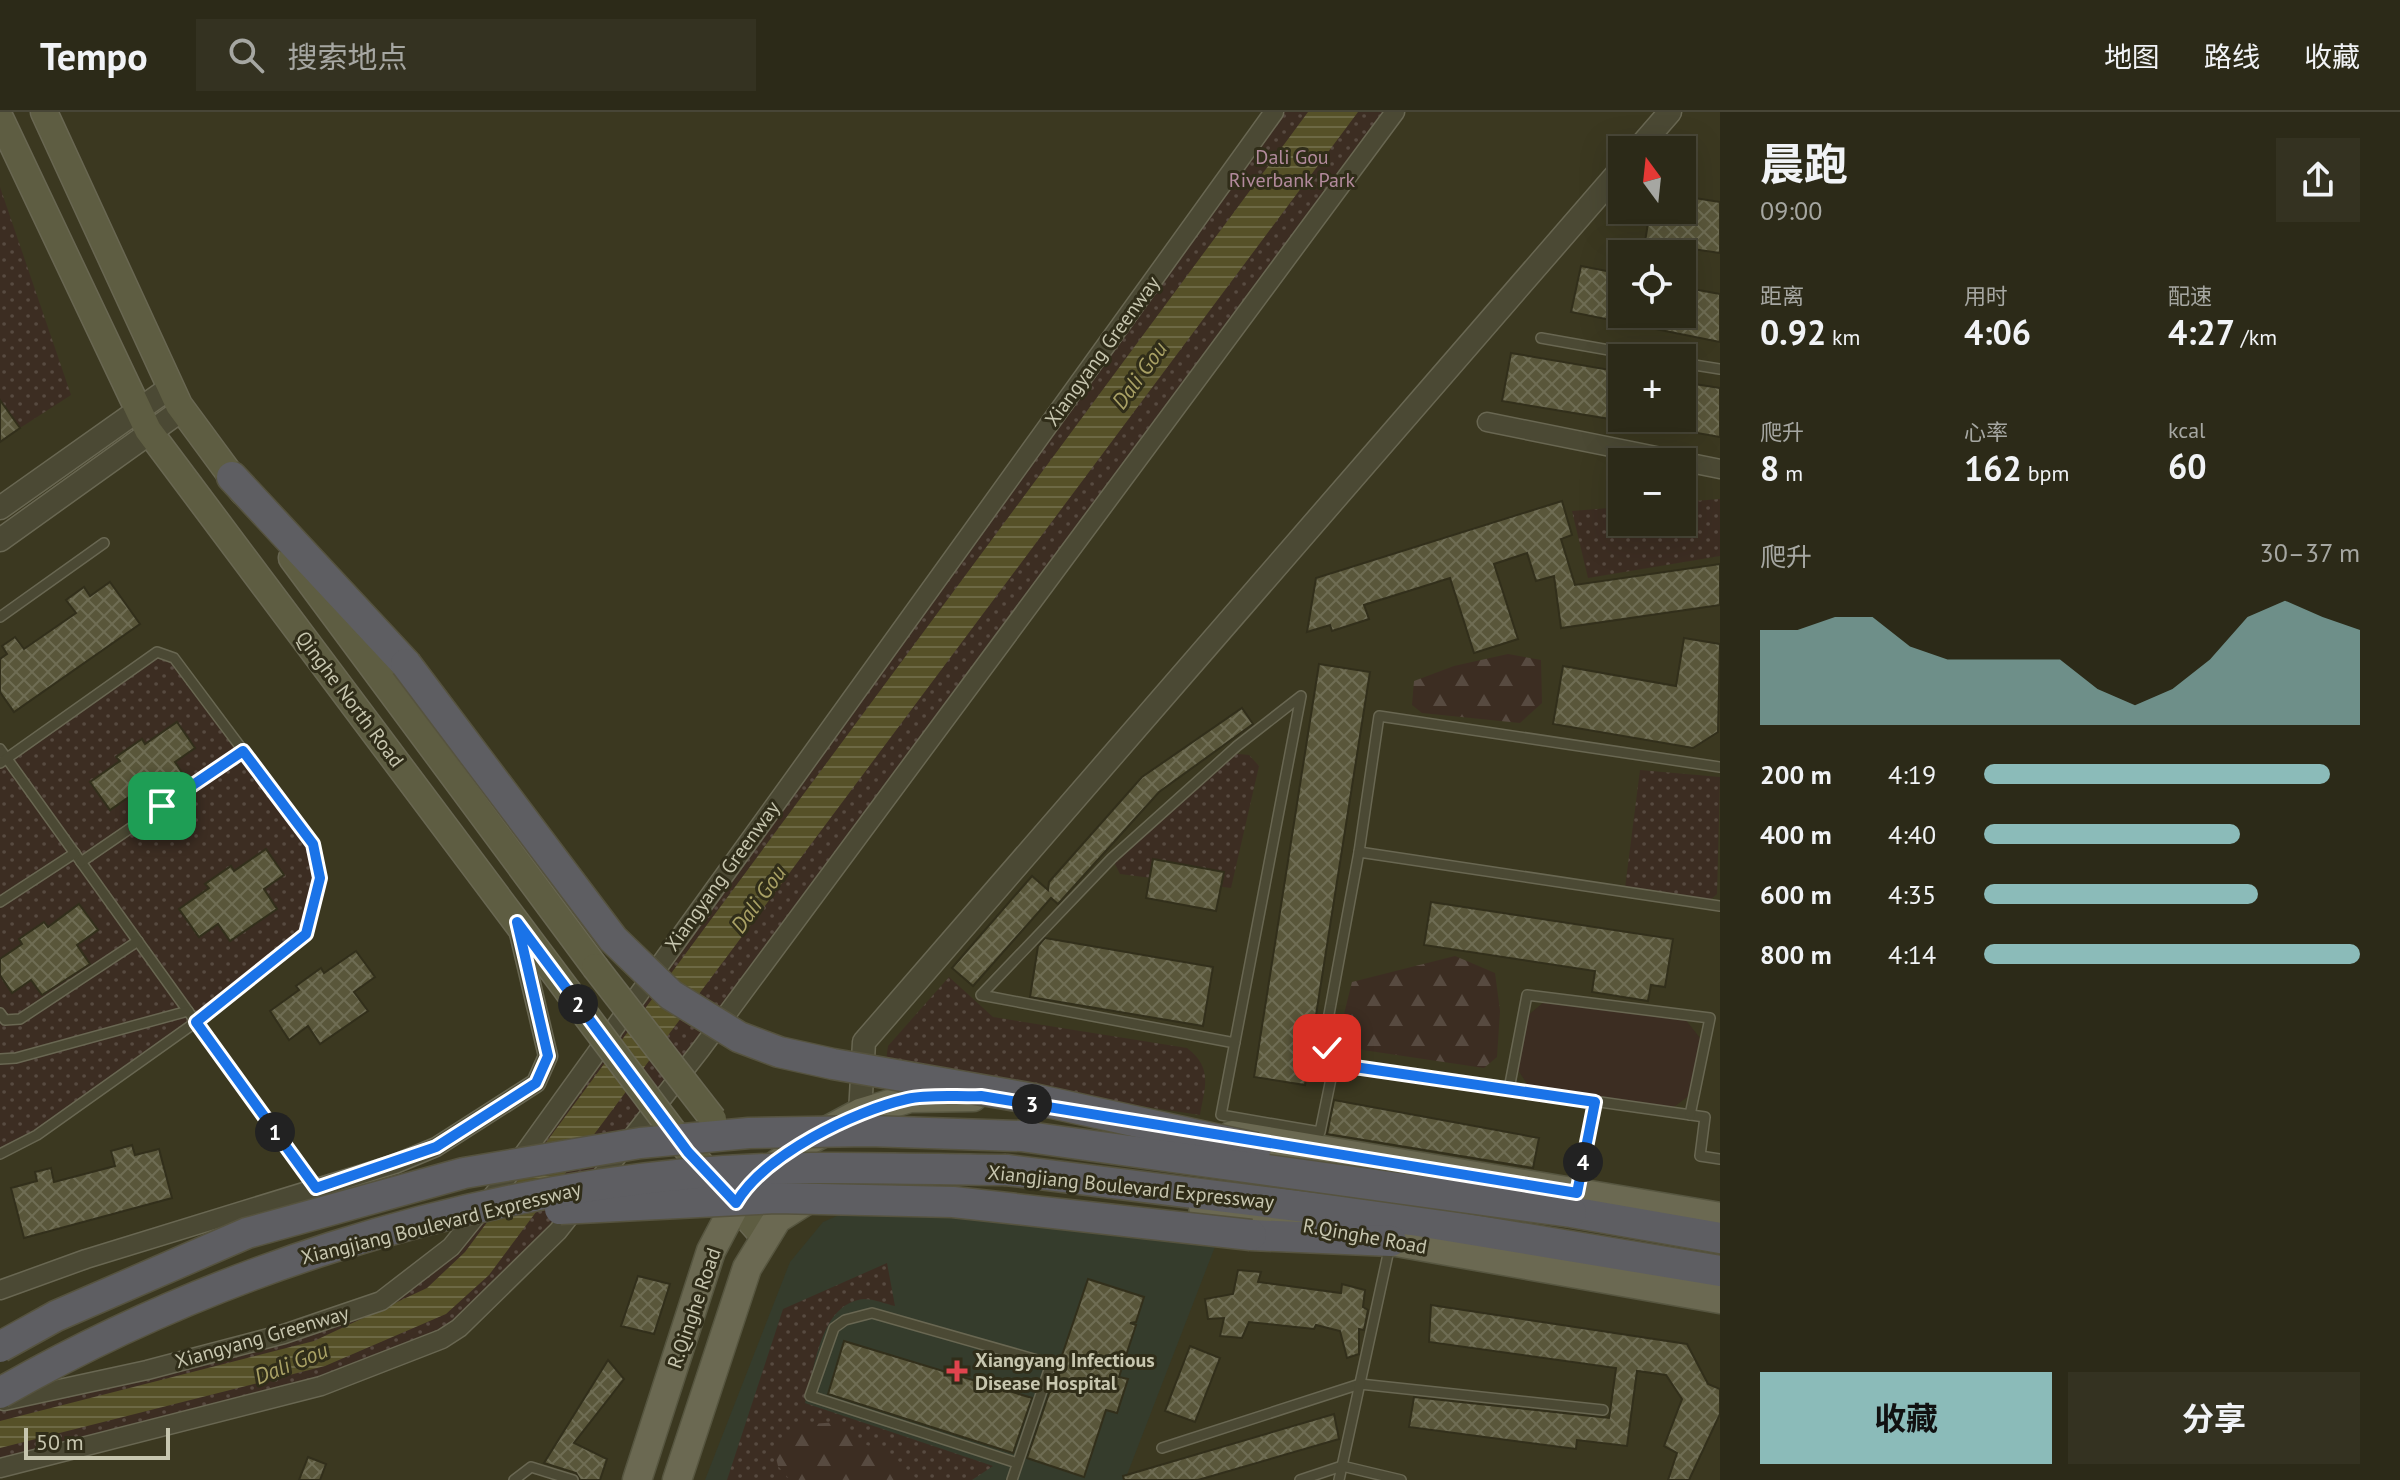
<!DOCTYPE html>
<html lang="zh">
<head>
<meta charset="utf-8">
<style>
  body { margin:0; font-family:"PT Sans","Noto Sans SC",sans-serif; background:#343221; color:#f1f3f6; height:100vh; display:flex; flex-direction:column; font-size:30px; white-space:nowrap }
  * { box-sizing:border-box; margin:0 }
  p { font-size:26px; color:#a6a7a2 }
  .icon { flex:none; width:44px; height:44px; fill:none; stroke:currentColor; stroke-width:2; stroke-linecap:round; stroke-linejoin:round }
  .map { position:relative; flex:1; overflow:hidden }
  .drawer { display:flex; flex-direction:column; background:#2c2a18; width:680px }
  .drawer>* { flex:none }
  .needle { width:52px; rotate:345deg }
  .buttons { position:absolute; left:1608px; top:24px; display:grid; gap:16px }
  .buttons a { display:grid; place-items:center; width:88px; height:88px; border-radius:0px; background:#2c2a18; box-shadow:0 8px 32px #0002,0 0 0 2px #484637; font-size:40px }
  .scale { position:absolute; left:24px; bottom:20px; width:146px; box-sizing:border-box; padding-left:8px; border:4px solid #c7c6af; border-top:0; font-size:22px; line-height:28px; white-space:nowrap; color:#c7c6af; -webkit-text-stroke:6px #302d19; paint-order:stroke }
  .pin { position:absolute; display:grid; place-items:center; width:68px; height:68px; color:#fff; margin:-34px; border-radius:16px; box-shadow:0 4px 12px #0006 }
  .km { position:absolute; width:40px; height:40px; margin:-20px; border-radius:50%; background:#222; color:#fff; font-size:22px; line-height:40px; text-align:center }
  .round { display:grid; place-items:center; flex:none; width:84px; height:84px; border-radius:0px; background:#343221 }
  .headline { display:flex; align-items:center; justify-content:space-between; height:136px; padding:0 40px }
  h1 { font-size:44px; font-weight:700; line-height:60px }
  .metrics { display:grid; grid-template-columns:repeat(3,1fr); gap:12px; height:136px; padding:8px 40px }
  .metrics div { display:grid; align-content:center }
  .metrics b { font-size:34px; font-weight:700 }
  .metrics small { font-size:22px; font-weight:400 }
  .metrics p { font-size:22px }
  .chart { height:224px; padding:16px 40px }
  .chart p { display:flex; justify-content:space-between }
  .chart svg { width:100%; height:144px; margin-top:8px; fill:#8bbbb9; opacity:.7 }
  .action { display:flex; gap:16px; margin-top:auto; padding:16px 40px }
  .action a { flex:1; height:92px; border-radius:0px; background:#8bbbb9; color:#111; font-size:32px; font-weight:700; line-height:92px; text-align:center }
  .action a+a { background:#343221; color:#f1f3f6 }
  ul { padding:0 40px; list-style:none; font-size:26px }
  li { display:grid; grid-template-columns:128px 96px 1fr; align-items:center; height:60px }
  li i { height:20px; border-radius:10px; background:#8bbbb9 }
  header { display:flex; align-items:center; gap:48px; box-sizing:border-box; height:112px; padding:0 40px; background:#2c2a18; border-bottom:2px solid #484637 }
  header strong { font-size:38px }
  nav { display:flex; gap:44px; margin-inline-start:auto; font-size:28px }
  .search { width:560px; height:72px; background:#343221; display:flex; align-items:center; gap:20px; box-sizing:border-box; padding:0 28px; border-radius:0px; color:#a6a7a2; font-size:30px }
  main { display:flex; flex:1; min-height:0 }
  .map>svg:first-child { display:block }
  .medical { fill:#353c2c }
  .grass { fill:url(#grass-dots) }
  .forest { fill:url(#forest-firs) }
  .garden { fill:#3c2d22 }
  .water { fill:url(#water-rules) }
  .building { fill:url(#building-cross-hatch); stroke:#322f1b; stroke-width:2 }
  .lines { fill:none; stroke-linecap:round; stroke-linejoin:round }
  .service-casing { stroke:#696752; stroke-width:12 }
  .minor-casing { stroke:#696752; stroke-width:21 }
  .tertiary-casing { stroke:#696752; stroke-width:25 }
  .secondary-casing { stroke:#696752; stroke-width:29 }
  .primary-casing { stroke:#575640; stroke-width:31 }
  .trunk-casing { stroke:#56533f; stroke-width:33 }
  .service { stroke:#4b4934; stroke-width:9 }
  .minor { stroke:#4b4934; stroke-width:18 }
  .tertiary { stroke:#4b4934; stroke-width:22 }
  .secondary { stroke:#5e5d42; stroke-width:26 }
  .primary { stroke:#6b6952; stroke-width:28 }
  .trunk { stroke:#5e5e62; stroke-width:30 }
  .secondary-bridge-casing { stroke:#696752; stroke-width:29; stroke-linecap:butt }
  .trunk-bridge-casing { stroke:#56533f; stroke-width:33; stroke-linecap:butt }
  .secondary-bridge { stroke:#5e5d42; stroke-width:26 }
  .trunk-bridge { stroke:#5e5e62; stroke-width:30 }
  .route-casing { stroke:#fff; stroke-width:16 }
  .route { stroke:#1a73e8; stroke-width:10 }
  .health-dot { fill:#e0444e; stroke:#302d19; stroke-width:3 }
  .labels { text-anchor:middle; stroke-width:6; stroke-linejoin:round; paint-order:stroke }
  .park-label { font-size:20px; fill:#b38b9d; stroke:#302d19 }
  .street-label { font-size:20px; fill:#c7c6af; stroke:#302d19 }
  .poi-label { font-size:20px; font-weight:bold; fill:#c7c6af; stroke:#302d19; text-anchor:start }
  .water-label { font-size:22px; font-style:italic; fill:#a9a165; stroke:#302d19 }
</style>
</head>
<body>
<header>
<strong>Tempo</strong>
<div class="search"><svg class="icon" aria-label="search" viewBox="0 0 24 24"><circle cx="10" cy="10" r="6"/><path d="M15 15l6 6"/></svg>搜索地点</div>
<nav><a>地图</a><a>路线</a><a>收藏</a></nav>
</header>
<main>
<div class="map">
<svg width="1720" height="1368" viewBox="0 0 1720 1368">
  <defs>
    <pattern id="grass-dots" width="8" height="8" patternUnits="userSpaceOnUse" patternTransform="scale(2)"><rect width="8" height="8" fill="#3c2d22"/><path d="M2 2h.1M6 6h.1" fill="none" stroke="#574a40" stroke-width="1.8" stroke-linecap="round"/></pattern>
    <pattern id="forest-firs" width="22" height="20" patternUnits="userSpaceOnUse" patternTransform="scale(2)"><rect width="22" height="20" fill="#3c2d22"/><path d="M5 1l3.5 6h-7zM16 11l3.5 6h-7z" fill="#574a40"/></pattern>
    <pattern id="water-rules" width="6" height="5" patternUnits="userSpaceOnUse" patternTransform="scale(2)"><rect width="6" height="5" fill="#565128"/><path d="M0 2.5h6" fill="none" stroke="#6d6945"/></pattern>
    <pattern id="building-cross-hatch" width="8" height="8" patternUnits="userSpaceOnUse" patternTransform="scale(2)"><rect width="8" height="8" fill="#59563a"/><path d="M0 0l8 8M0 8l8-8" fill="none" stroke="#6f6d54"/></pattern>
  </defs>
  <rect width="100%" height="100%" fill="#3b3820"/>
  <!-- medical -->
  <path class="medical" d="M883,1084l338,35 -96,249h-420l85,-218 33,-40z"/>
  <!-- grass -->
  <g class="grass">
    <path d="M1274,0h120l-836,1119 -99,97 -138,58 -321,84v-68l381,-101 70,-54z"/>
    <path d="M0,75l71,208 -51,33 -20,-28z"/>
    <path d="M1720,387v57l-132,22 -16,-67 50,-4v15h60v-20z"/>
    <path d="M157,540l17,6 139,186 7,34 -14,56 -269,201 -37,19v-391z"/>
    <path d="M1229,641l20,2 10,11 -28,122 -111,-14 -8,-16z"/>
    <path d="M1640,658l80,7 -3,117 -7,6 -85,-12z"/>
    <path d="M949,865l44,40 194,31c26,20 18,38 13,67l-315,-47 3,-22z"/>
    <path d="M887,1151l8,43c-9,-2 -21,-7 -31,-7 -44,4 -49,69 -59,104l188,63 -21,14h-245l56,-171z"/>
  </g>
  <!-- forest -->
  <g class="forest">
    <path d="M1508,542l33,6 1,43 -22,20 -98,-10 -10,-8 2,-24 40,-15z"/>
    <path d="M1455,844l40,17 5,38 -3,46 -13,11 -121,-18 -19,-9v-27l8,-32z"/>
    <path d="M838,1310l19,19 36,15 25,24h-128l-12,-14 -4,-16 24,-25z"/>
  </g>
  <!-- garden -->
  <path class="garden" d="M1549,886l132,16 23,29 -10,49 -27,20 -134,-19 -19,-29 8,-44z"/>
  <!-- water -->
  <path class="water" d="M1308,0h50l-869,1163 -43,39 -121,52 -325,82v-27l314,-80 113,-53 38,-36z"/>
  <!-- building -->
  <g class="building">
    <path d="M1682,84l38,6v51l-75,-11 5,-32h32z"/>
    <path d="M1581,154l41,8v40h60v-27l38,7v48l-149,-30z"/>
    <path d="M1511,241l111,19v49l-120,-20z"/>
    <path d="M1688,271l32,5v49l-40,-7z"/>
    <path d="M0,288l20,28 -20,14z"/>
    <path d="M1562,389l10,34 -11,4 14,46 145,-21v41l-159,23 -7,-52 -18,5 -9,-28 -33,11 24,75 -44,14 -24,-75 -86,27 5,14 -37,12 -2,-6 -23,7 9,-54z"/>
    <path d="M110,470l30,42 -126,88 -14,-20v-33l7,-5 -5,-8 13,-9 9,12 52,-36 -10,-13 18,-13 6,9z"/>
    <path d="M1684,526l36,6 -2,88 -25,16 -140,-24 10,-58 113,20z"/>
    <path d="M1319,552l51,8 -65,413 -51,-8z"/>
    <path d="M1242,596l11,16 -94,68 -101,112 -7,-6 -78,88 -21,-18 80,-92 16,14 1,-8 93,-105z"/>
    <path d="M177,610l18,26 -20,14 12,18 -47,33 -11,-16 -19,13 -20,-28 30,-21 -4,-4 26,-18 3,5z"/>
    <path d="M266,737l18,26 -20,14 13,20 -47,32 -12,-17 -19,13 -20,-28 30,-21 -4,-4 26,-18 3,5z"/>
    <path d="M1153,747l71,13 -8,39 -70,-13z"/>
    <path d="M1431,790l242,37 -8,48 -14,-2 -3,16 -56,-9 3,-21 -171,-26z"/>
    <path d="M79,792l19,26 -21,15 13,19 -48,31 -11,-15 -19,13 -12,-18v-16l22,-15 -3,-5 25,-17 4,5z"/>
    <path d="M1045,826l168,29 -10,59 -173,-29 8,-51z"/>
    <path d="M356,839l19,26 -21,15 14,19 -48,33 -12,-18 -19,14 -19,-29 29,-21 -3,-4 25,-18 3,5z"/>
    <path d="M1334,988l205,38 -6,30 -206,-34z"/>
    <path d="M132,1033l3,10 24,-6 13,49 -148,40 -13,-50 26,-7 -2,-9 16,-4 3,14 61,-16 -4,-15z"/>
    <path d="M1238,1158l23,2 -3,10 83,11 1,-9 23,6 -2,17 5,3 -4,20 -5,-1v25l-12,4 -7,-27 -24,-6 -2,4 -65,-7 -7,16 -22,-2 4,-18 -16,1 -3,-20 28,-5z"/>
    <path d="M638,1164l32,8 -16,50 -33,-8z"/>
    <path d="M1088,1167l56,18 -8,25 -6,1 6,2 -17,52 9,2 -11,34 -11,-3 -22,67 -57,-19z"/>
    <path d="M1431,1193l256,39 21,40 12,5v25l-31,66h-21l9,-27 -13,-7 18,-47 -16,-24 -29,-4 -10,75 -50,-6 -1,9 -167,-22 5,-30 195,21 1,-6 6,-44 -187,-26z"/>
    <path d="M844,1229l188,57 -19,55 -185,-59z"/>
    <path d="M1190,1234l30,12 -25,64 -30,-11z"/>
    <path d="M608,1248l16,19 -50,64 33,16 -7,21h-20l-4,-7 -32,-10z"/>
    <path d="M1334,1302l5,25 -141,41h-74l-1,-4z"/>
    <path d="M308,1345l18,7 -6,16h-21z"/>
  </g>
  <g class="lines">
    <!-- service casing -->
    <g class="service-casing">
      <g id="service">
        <path d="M1541,226l113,20"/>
        <path d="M1682,251l38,6"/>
        <path d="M0,505l104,-74"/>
        <path d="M0,637l315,439"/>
        <path d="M0,651l157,-111 17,6 139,186 7,34 -14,56 -110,88 -159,113 -37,19"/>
        <path d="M1359,740l20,-136 341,51"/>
        <path d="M81,750l162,-111"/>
        <path d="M0,790l75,-49"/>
        <path d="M0,901l5,7 15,-1 118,-78"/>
        <path d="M1235,931l-254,-48 131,-137 125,-112 64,-50 -80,419 99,17 14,-68 371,53 -5,39 20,3"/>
        <path d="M0,947l16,-1 172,-47"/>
        <path d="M1334,952l-9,-28 34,-184 361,54"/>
        <path d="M1509,977l18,-94 183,23 -20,97"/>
        <path d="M1578,1077l17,-87"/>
        <path d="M1162,1336l198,-64 243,26"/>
        <path d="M514,1368l17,-13 42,13"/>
        <path d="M1012,1368l39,-116 -179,-51 -27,7 -11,8 -24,68 207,67"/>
        <path d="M1300,1368l42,-14 59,14"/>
        <path d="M1339,1368l51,-235"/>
      </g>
    </g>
    <!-- minor casing -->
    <g class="minor-casing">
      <g id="minor">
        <path d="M1487,310l233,47"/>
        <path d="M593,1075l108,-138 694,-937"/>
        <path d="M0,1178l86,-31 309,-95 41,-17 100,-64 12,-27 -29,-123"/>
        <path d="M4,1289l143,-31 137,-36 97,-33 70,-54 51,-63 772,-1072"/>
        <path d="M0,1356l321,-82 121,-47 17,-11 99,-97 19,-24"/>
      </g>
    </g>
    <!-- tertiary casing -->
    <g class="tertiary-casing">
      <g id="tertiary">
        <path d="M1637,38l33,-38"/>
        <path d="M0,396l171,-121"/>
        <path d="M0,428l183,-131"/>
        <path d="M860,1001l4,-71 758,-874"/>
      </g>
    </g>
    <!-- secondary casing -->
    <g class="secondary-casing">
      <g id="secondary">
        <path d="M44,0l135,293 64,87"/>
        <path d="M0,6l148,312 419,560"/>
        <path d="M292,446l303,409"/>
        <path d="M681,1030l84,96"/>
      </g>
    </g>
    <!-- primary casing -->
    <g class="primary-casing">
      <g id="primary">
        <path d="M1232,1023l488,82"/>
        <path d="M1203,1095l117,21"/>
        <path d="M1368,1125l352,62"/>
        <path d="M637,1368l74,-229 31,-59 62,-49 56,-30 50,-15 63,-1"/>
        <path d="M677,1368l70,-212 30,-49 68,-43 25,-7"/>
      </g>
    </g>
    <!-- trunk casing -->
    <g class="trunk-casing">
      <g id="trunk">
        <path d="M232,365l174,187"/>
        <path d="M1006,1058l406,50 308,51"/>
        <path d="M1571,1100l149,26"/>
        <path d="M1251,1123l140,6"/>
      </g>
    </g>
    <!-- service -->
    <use href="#service" class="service"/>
    <!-- minor -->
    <use href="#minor" class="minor"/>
    <!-- tertiary -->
    <use href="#tertiary" class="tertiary"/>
    <!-- secondary -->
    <use href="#secondary" class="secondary"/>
    <!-- primary -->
    <use href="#primary" class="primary"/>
    <!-- trunk -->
    <use href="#trunk" class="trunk"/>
    <!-- secondary-bridge casing -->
    <g class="secondary-bridge-casing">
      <g id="secondary-bridge">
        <path d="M595,855l118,152"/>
        <path d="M567,878l114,152"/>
      </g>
    </g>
    <!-- trunk-bridge casing -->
    <g class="trunk-bridge-casing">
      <g id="trunk-bridge">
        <path d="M406,552l207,275 58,56 68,42 40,15 54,12 201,35 222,49"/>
        <path d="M560,1097l216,-11 177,4 298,33"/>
        <path d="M0,1235l56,-31 191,-83 217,-60 176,-30 109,-10 120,-2 152,5 550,76"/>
        <path d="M0,1281c208,-119 447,-196 686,-219 106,-10 213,-5 320,-4"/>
      </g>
    </g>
    <!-- secondary-bridge -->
    <use href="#secondary-bridge" class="secondary-bridge"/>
    <!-- trunk-bridge -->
    <use href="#trunk-bridge" class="trunk-bridge"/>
  </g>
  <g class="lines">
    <!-- route casing -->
    <g class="route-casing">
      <path id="route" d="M162,694l81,-55 70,93 7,34 -14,56 -110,88 120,166 120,-41 100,-64 12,-27 -31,-134 171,230 48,51c28,-48 118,-92 171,-104 22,-5 50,-2 74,-3l596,97 18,-91 -261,-38 -7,-16"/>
    </g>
    <!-- route -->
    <use href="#route" class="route"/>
  </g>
  <!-- markers -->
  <path class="health-dot" d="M953 1247h8v8h8v8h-8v8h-8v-8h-8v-8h8z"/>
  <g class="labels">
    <!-- park labels -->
    <g class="park-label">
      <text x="1292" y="52">Dali Gou<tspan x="1292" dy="23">Riverbank Park</tspan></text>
    </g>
    <!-- street labels -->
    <g class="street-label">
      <text transform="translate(1102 239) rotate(-54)" y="7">Xiangyang Greenway</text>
      <text transform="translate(350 587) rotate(53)" y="7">Qinghe North Road</text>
      <text transform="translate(722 764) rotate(-54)" y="7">Xiangyang Greenway</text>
      <text transform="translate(1131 1075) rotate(6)" y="7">Xiangjiang Boulevard Expressway</text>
      <text transform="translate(441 1111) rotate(-14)" y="7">Xiangjiang Boulevard Expressway</text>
      <text transform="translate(1365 1124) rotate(10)" y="7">R.Qinghe Road</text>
      <text transform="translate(694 1196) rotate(-71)" y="7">R.Qinghe Road</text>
      <text transform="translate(262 1225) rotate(-16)" y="7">Xiangyang Greenway</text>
    </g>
    <!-- poi labels -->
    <g class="poi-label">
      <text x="975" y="1255">Xiangyang Infectious<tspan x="975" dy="23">Disease Hospital</tspan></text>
    </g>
    <!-- water labels -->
    <g class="water-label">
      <text transform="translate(1139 263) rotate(-54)" y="8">Dali Gou</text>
      <text transform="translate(758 787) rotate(-54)" y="8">Dali Gou</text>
      <text transform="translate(291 1251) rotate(-22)" y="8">Dali Gou</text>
    </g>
  </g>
</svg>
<div class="buttons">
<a><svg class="needle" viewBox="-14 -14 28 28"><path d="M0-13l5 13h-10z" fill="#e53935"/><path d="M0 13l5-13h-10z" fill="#a6a7a2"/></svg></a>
<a><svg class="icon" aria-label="locate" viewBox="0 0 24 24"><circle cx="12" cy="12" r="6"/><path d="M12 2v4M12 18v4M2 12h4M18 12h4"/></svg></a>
<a>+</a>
<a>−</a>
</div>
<div class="scale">50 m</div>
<div class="pin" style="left:162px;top:694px;background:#1e9e55"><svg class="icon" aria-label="arrive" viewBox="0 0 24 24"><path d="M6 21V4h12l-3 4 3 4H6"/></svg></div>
<div class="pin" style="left:1327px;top:936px;background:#d93025"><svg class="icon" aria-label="check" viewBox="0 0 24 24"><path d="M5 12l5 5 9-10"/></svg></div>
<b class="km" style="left:275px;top:1020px">1</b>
<b class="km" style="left:578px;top:892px">2</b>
<b class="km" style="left:1032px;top:992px">3</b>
<b class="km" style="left:1583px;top:1050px">4</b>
</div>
<section class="drawer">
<div class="headline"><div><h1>晨跑</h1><p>09:00</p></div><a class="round"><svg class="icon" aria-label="share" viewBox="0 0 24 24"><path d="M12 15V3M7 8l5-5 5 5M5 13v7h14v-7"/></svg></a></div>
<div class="metrics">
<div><p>距离</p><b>0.92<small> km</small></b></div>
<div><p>用时</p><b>4:06</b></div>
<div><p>配速</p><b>4:27<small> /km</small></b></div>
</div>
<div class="metrics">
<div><p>爬升</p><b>8<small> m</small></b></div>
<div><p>心率</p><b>162<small> bpm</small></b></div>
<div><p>kcal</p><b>60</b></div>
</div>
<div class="chart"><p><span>爬升</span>30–37 m</p>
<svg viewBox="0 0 160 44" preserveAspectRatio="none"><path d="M0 44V15L10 15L20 11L30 11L40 20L50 24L60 24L70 24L80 24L90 33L100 38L110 33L120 24L130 11L140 6L150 11L160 15V44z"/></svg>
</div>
<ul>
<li><b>200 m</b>4:19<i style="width:92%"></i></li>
<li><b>400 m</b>4:40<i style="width:68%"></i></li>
<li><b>600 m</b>4:35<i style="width:73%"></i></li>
<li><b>800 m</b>4:14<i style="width:100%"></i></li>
</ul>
<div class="action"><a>收藏</a><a>分享</a></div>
</section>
</main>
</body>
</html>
